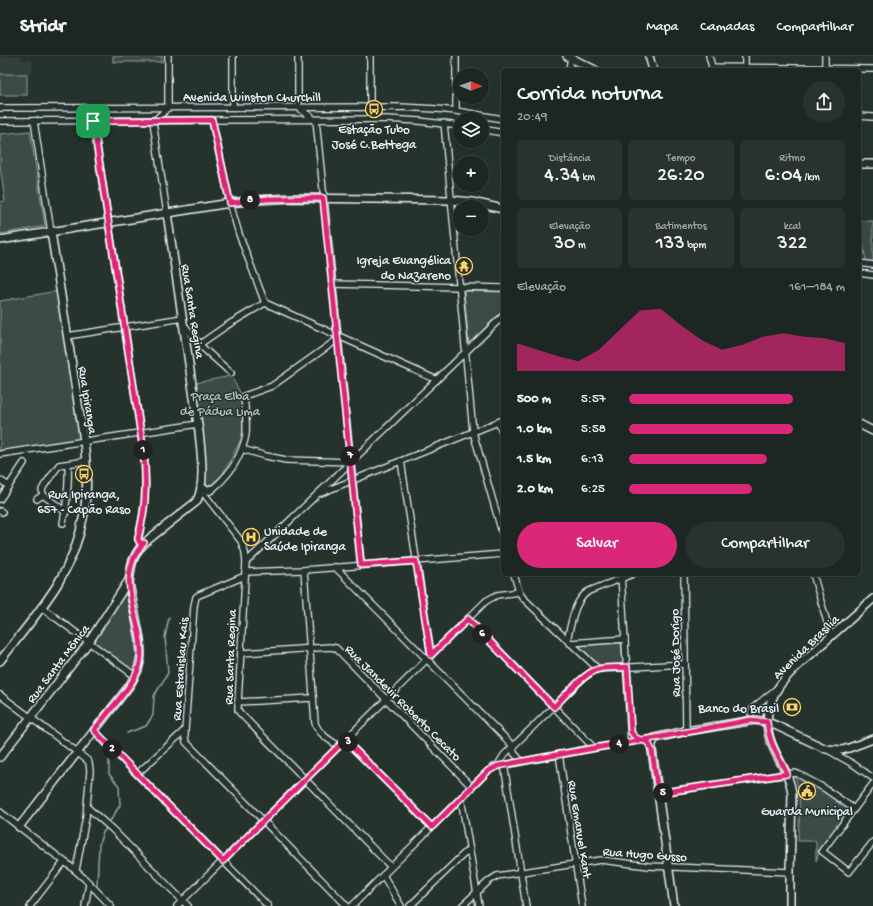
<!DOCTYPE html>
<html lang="pt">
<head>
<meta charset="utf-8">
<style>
  body { margin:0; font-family:"Gochi Hand",sans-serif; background:#29322f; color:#f1f3f6; height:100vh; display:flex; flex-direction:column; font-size:15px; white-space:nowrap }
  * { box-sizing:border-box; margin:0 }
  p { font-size:13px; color:#a0a5a5 }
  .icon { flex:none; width:22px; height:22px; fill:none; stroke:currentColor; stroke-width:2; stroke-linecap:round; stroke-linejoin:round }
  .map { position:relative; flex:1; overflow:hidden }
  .details { position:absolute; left:501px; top:12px; width:360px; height:508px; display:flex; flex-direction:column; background:#1c2622; border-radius:6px; box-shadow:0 4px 16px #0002,0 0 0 1px #3a4340 }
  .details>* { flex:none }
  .needle { width:26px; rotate:91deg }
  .fabs { position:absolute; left:453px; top:12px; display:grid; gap:8px }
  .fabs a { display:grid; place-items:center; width:36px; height:36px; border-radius:50%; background:#1c2622; box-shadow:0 4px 16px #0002,0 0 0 1px #3a4340; font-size:20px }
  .pin { position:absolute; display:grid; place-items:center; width:34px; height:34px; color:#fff; margin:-17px; border-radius:8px; box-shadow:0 2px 6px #0006 }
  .km { position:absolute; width:20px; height:20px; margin:-10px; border-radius:50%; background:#222; color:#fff; font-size:11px; line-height:20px; text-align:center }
  .round { display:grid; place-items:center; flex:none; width:42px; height:42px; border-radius:21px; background:#29322f }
  .headline { display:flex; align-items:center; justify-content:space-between; height:68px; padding:0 16px }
  h1 { font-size:22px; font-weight:600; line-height:30px }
  .stats { display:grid; grid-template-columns:repeat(3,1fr); gap:6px; height:68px; padding:4px 16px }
  .stats div { display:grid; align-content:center; border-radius:6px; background:#29322f; text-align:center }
  .stats b { font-size:20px; font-weight:600 }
  .stats small { font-size:11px; font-weight:400 }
  .stats p { font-size:11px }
  .chart { height:112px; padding:8px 16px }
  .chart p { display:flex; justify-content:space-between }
  .chart svg { width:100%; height:72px; margin-top:4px; fill:#db2777; opacity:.7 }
  .button { display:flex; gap:8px; margin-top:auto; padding:8px 16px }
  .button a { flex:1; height:46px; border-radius:24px; background:#db2777; color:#fff; font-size:16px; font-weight:600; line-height:46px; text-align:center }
  .button a+a { background:#29322f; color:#f1f3f6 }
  ul { padding:0 16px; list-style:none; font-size:13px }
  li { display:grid; grid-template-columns:64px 48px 1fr; align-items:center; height:30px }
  li i { height:10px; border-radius:5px; background:#db2777 }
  header { display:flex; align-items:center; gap:24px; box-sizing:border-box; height:56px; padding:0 20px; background:#1c2622; border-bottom:1px solid #3a4340 }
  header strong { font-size:19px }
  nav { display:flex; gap:22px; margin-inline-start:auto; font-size:14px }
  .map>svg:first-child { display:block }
  .built { fill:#333f3a }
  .green { fill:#3e4b47; stroke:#939ea0 }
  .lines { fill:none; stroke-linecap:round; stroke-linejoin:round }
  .stream { stroke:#98a3a5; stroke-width:1.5 }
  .minor-casing { stroke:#e8f1f8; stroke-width:8 }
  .major-casing { stroke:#e8f1f8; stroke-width:10 }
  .minor { stroke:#26332d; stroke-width:5.5 }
  .major { stroke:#26332d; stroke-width:7 }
  .route-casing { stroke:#fff; stroke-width:8 }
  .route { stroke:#db2777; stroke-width:5 }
  .labels { text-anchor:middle; stroke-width:3; stroke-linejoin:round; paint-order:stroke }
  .street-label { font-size:13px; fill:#e8f1f8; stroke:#26332d }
  .poi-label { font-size:13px; fill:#e8f1f8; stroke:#26332d }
  .park-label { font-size:13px; fill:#b5bfc3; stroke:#26332d }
</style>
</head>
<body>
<header>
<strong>Stridr</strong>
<nav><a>Mapa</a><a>Camadas</a><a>Compartilhar</a></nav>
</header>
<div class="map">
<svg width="873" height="850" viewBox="0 0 873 850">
  <rect width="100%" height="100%" fill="#26332d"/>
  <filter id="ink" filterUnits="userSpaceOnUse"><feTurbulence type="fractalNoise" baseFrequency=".025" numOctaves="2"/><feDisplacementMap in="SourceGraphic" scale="8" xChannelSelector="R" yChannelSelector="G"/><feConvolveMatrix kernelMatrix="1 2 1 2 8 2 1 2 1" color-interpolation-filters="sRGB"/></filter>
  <g filter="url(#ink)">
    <!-- built -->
    <path class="built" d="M0,0h21v4h11v14h-5v21h-27z"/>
    <!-- green -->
    <g class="green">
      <rect x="113" y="0" width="49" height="6"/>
      <rect x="0" y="18" width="27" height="21"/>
      <path d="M30,75l15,95 -45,8v-32l5,-1 -5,-36v-31z"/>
      <path d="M859,165h14v42l-7,-2z"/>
      <path d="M58,235l23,148 -81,12v-150z"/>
      <path d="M464,235l39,1v18l-34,34z"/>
      <path d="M231,320l10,18 2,30 -1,13 -13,26 -7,12 -11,10h-4l-2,-2 -1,-34 -1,-18 -8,-48z"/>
      <path d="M125,539l5,3 9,49 -3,21 -3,2 -4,-1 -36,-28 30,-45z"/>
      <path d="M621,587l2,21 -23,2 -21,-20z"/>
      <path d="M795,720l24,12 32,22 -31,40 -4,11v-20h-18c1,-23 4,-43 -3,-65z"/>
    </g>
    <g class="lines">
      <!-- stream -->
      <g class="stream">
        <path d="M127,677l19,-7 7,-11 1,-19 14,-23 -3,-36 4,-20"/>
        <path d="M109,767l11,-18 -1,-19 -10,-12v-18"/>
        <path d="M97,829l2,-40 3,-11 5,-7"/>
      </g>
      <!-- minor casing -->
      <g class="minor-casing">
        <g id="minor">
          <path d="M709,0l3,11 161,2"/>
          <path d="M745,12v-12"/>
          <path d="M569,14l2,-14"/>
          <path d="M825,14v-14"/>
          <path d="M233,51v-51"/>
          <path d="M298,51v-51"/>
          <path d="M298,51l17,13"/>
          <path d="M370,51v-51"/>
          <path d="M0,52l400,-1 37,2 19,2 47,8"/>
          <path d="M456,55v-55"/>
          <path d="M859,60l14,1"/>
          <path d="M212,64l18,83 9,31 26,69 172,77"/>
          <path d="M316,64l45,445"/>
          <path d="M0,65l386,-2 33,2 41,5"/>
          <path d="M34,65l17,111"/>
          <path d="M93,65l50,327c4,34 3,58 -5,91l3,4h3"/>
          <path d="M444,67l29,309 30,104"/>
          <path d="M482,73l21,4"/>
          <path d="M167,157l-14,-91 15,-14v-52"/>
          <path d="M859,207l14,2"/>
          <path d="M859,217l14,2"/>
          <path d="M332,228l171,4"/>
          <path d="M184,269l19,23 28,25"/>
          <path d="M67,280l116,-18"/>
          <path d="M200,288l26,-18 39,-23"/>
          <path d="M498,366l5,12"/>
          <path d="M242,393l24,7 20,4 65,2"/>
          <path d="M0,398l198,-30"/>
          <path d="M401,405l30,194"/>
          <path d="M0,424l9,6"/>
          <path d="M210,435c5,-4 10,-8 14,-13 10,-10 20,-30 22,-44 1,-13 -1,-25 -2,-38l28,-10 66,-47"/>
          <path d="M321,437l182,-73"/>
          <path d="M205,439l36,46 4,11 1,10 -8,140v8l2,3 151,154"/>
          <path d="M0,443l24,-36"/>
          <path d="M37,443l6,-4"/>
          <path d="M0,455l2,1"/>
          <path d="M66,456l-23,-17 -1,-5 2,-4 15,-21 27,-4"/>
          <path d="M63,467c4,-20 6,-39 5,-59"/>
          <path d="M246,506l33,-31 224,-215"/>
          <path d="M335,511l178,179 1,7 7,8"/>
          <path d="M304,514l11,153c4,11 14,17 24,23"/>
          <path d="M245,516l59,-2 199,-16"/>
          <path d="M514,518l5,18 4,6 75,71"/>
          <path d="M621,518l10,168"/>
          <path d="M684,518l2,157"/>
          <path d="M813,518l18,62"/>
          <path d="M41,551l94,69"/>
          <path d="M468,563l126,129"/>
          <path d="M567,584c5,-17 6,-39 22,-49l44,-17"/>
          <path d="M570,587l55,-4"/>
          <path d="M241,597l89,-6 6,1 136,139"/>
          <path d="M0,639l77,57 11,9 1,2 1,8 -4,46 -10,53"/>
          <path d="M238,646l75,-4"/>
          <path d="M751,657l2,-5 22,-18"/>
          <path d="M185,674v8l1,4 161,164"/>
          <path d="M94,675l174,175"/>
          <path d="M345,684l87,87"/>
          <path d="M828,694l25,14 20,14"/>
          <path d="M559,698l23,152"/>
          <path d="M504,708l22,142"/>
          <path d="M498,709l6,-10 79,-77 9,-6 6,-3 87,-5"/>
          <path d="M137,718l48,-44 9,-124 2,-9 3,-2 46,-19"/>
          <path d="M873,728l-51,67 27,21 24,-30"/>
          <path d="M658,737l137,-20 3,1 26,14 30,21"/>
          <path d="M461,742l18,108"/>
          <path d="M87,751l25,22 76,77"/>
          <path d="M0,756l70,54 15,13 26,27"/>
          <path d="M383,819l18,31"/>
          <path d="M30,850l34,-44"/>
          <path d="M85,850l4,-22"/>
          <path d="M177,850l309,-305 11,-6 22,-3"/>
          <path d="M352,850l136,-135 6,-4 100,-19 61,-10"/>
          <path d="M410,850l59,-57"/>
          <path d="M462,850l27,-25 8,-5 104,-16 48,6 141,6"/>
        </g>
      </g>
      <!-- major casing -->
      <g class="major-casing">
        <g id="major">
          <path d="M567,0l28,14"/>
          <path d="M649,0l4,14"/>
          <path d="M859,108h14"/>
          <path d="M0,184l230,-37 26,-3 37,-2 158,2 21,2 31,7"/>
          <path d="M859,368l14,7"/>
          <path d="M201,430c3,4 6,5 11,3"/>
          <path d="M0,605c19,-25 40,-49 57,-76 28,-46 34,-91 27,-144l-33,-209"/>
          <path d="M0,701l89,-115 40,-62"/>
          <path d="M19,771l111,-142 8,-15 3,-14 -1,-17 -11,-56 2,-15 2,-8 3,-6 3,-5 10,-10 47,-37c10,-15 5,-52 3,-70l-32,-219"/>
          <path d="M674,850l-22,-156v-6l3,-6 31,-7 69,-11 12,2 10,4 49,23 16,1 7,-2 24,-9"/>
          <path d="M790,850v-34l2,-79c-3,-24 -21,-40 -24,-62 -2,-13 0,-25 6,-36 10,-20 30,-34 46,-49 18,-16 35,-31 53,-47"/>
        </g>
      </g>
      <!-- minor -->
      <use href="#minor" class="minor"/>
      <!-- major -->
      <use href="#major" class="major"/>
    </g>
  </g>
  <g class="lines" filter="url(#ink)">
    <!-- route casing -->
    <g class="route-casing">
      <path id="route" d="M93,65l50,327c2,15 3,31 2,47 0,15 -4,30 -7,44l2,4h4c-25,27 -12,58 -5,90 2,10 3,20 1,30 -3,15 -14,27 -23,39 -8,9 -15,19 -23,28l129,131 122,-121 87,87 56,-56 10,-5c52,-10 104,-20 157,-28l96,-18 16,2c2,22 11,32 20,52l-129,19 -6,-43c-2,-2 -2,-5 -4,-7 -5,-5 -10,0 -17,-11l-4,-65c-9,1 -20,0 -28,2 -13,2 -35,28 -45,38l-86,-88 -37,36 -15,-94 -55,4 -38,-367 -55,1 -38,4 -18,-83 -119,1"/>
    </g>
    <!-- route -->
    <use href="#route" class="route"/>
  </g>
  <!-- icons -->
  <defs>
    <g id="bus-ring" transform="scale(0.9)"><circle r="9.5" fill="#26332d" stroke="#ffd166" stroke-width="1.5"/><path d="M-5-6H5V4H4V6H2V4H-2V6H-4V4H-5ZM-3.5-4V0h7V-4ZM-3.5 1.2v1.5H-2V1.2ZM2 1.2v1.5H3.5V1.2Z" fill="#ffd166"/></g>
    <g id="temple-ring" transform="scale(0.9)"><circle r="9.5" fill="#26332d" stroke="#ffd166" stroke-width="1.5"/><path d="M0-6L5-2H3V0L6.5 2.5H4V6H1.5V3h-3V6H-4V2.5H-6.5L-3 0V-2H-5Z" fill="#ffd166"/></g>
    <g id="hospital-ring" transform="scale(0.9)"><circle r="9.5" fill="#26332d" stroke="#ffd166" stroke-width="1.5"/><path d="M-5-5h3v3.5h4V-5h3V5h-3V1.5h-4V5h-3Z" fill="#ffd166"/></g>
    <g id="bank-ring" transform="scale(0.9)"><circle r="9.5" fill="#26332d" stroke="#ffd166" stroke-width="1.5"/><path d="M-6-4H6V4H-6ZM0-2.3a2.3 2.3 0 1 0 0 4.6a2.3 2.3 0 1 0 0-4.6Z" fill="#ffd166"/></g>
    <g id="civic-ring" transform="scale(0.9)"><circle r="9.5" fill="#26332d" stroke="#ffd166" stroke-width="1.5"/><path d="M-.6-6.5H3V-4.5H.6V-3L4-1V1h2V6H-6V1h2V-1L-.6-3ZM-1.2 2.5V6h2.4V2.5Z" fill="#ffd166"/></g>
  </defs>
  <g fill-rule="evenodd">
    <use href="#bus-ring" x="374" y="53"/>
    <use href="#temple-ring" x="464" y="210"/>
    <use href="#bus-ring" x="84" y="418"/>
    <use href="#hospital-ring" x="251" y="481"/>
    <use href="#bank-ring" x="792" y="651"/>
    <use href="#civic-ring" x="807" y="735"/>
  </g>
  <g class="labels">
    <!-- street labels -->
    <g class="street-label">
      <text x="252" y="45">Avenida Winston Churchill</text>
      <text transform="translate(194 255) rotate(81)" y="5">Rua Santa Regina</text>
      <text transform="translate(89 344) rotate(81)" y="5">Rua Ipiranga</text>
      <text transform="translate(805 590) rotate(-44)" y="5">Avenida Brasília</text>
      <text transform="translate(674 597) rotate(-91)" y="5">Rua José Dorigo</text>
      <text transform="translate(229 601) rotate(-88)" y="5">Rua Santa Regina</text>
      <text transform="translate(57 607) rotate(-53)" y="5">Rua Santa Mônica</text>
      <text transform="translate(179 613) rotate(-86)" y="5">Rua Estanislau Kais</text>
      <text transform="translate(404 646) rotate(45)" y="5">Rua Jandevir Roberto Cecato</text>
      <text transform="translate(581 773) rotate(81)" y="5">Rua Emanuel Kant</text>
      <text transform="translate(645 797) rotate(4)" y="5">Rua Hugo Gusso</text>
    </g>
    <!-- poi labels -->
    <g class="poi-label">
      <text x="374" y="77">Estação Tubo<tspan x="374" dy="15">José C.Bettega</tspan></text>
      <text x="451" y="208" text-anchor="end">Igreja Evangélica<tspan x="451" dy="15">do Nazareno</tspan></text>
      <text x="84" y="442">Rua Ipiranga,<tspan x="84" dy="15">657 - Capão Raso</tspan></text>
      <text x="264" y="479" text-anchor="start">Unidade de<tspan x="264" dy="15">Saúde Ipiranga</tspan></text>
      <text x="779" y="656" text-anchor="end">Banco do Brasil</text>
      <text x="807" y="759">Guarda Municipal</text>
    </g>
    <!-- park labels -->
    <g class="park-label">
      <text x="220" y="344">Praça Elba<tspan x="220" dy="15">de Pádua Lima</tspan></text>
    </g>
  </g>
</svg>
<div class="fabs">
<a><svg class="needle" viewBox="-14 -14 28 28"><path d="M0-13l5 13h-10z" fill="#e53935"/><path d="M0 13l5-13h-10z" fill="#a0a5a5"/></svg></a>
<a><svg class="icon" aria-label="layers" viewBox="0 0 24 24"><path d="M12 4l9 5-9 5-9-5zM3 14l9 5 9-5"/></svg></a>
<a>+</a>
<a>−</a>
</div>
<div class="pin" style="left:93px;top:65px;background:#1e9e55"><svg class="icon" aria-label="arrive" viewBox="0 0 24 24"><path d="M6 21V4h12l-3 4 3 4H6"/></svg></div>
<b class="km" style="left:143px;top:394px">1</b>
<b class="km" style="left:112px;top:693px">2</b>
<b class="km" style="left:348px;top:686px">3</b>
<b class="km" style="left:619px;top:688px">4</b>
<b class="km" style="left:663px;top:737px">5</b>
<b class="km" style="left:482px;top:578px">6</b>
<b class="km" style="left:350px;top:400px">7</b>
<b class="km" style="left:250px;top:144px">8</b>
<section class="details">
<div class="headline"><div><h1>Corrida noturna</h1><p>20:49</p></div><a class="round"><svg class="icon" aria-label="share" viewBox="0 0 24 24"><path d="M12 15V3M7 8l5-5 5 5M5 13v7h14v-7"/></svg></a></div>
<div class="stats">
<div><p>Distância</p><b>4.34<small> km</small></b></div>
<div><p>Tempo</p><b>26:20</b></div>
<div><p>Ritmo</p><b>6:04<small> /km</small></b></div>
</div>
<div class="stats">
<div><p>Elevação</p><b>30<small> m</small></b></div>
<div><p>Batimentos</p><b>133<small> bpm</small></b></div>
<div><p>kcal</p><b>322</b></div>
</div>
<div class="chart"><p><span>Elevação</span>161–184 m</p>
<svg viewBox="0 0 160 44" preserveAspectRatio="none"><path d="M0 44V27L10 31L20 35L30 38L40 31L50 19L60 7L70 6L80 16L90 25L100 31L110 28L120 23L130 21L140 23L150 24L160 27V44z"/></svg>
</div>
<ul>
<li><b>500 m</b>5:57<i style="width:76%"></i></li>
<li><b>1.0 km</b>5:58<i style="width:76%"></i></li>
<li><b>1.5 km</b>6:13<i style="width:64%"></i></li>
<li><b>2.0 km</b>6:25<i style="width:57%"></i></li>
</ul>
<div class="button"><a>Salvar</a><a>Compartilhar</a></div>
</section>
</div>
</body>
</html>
